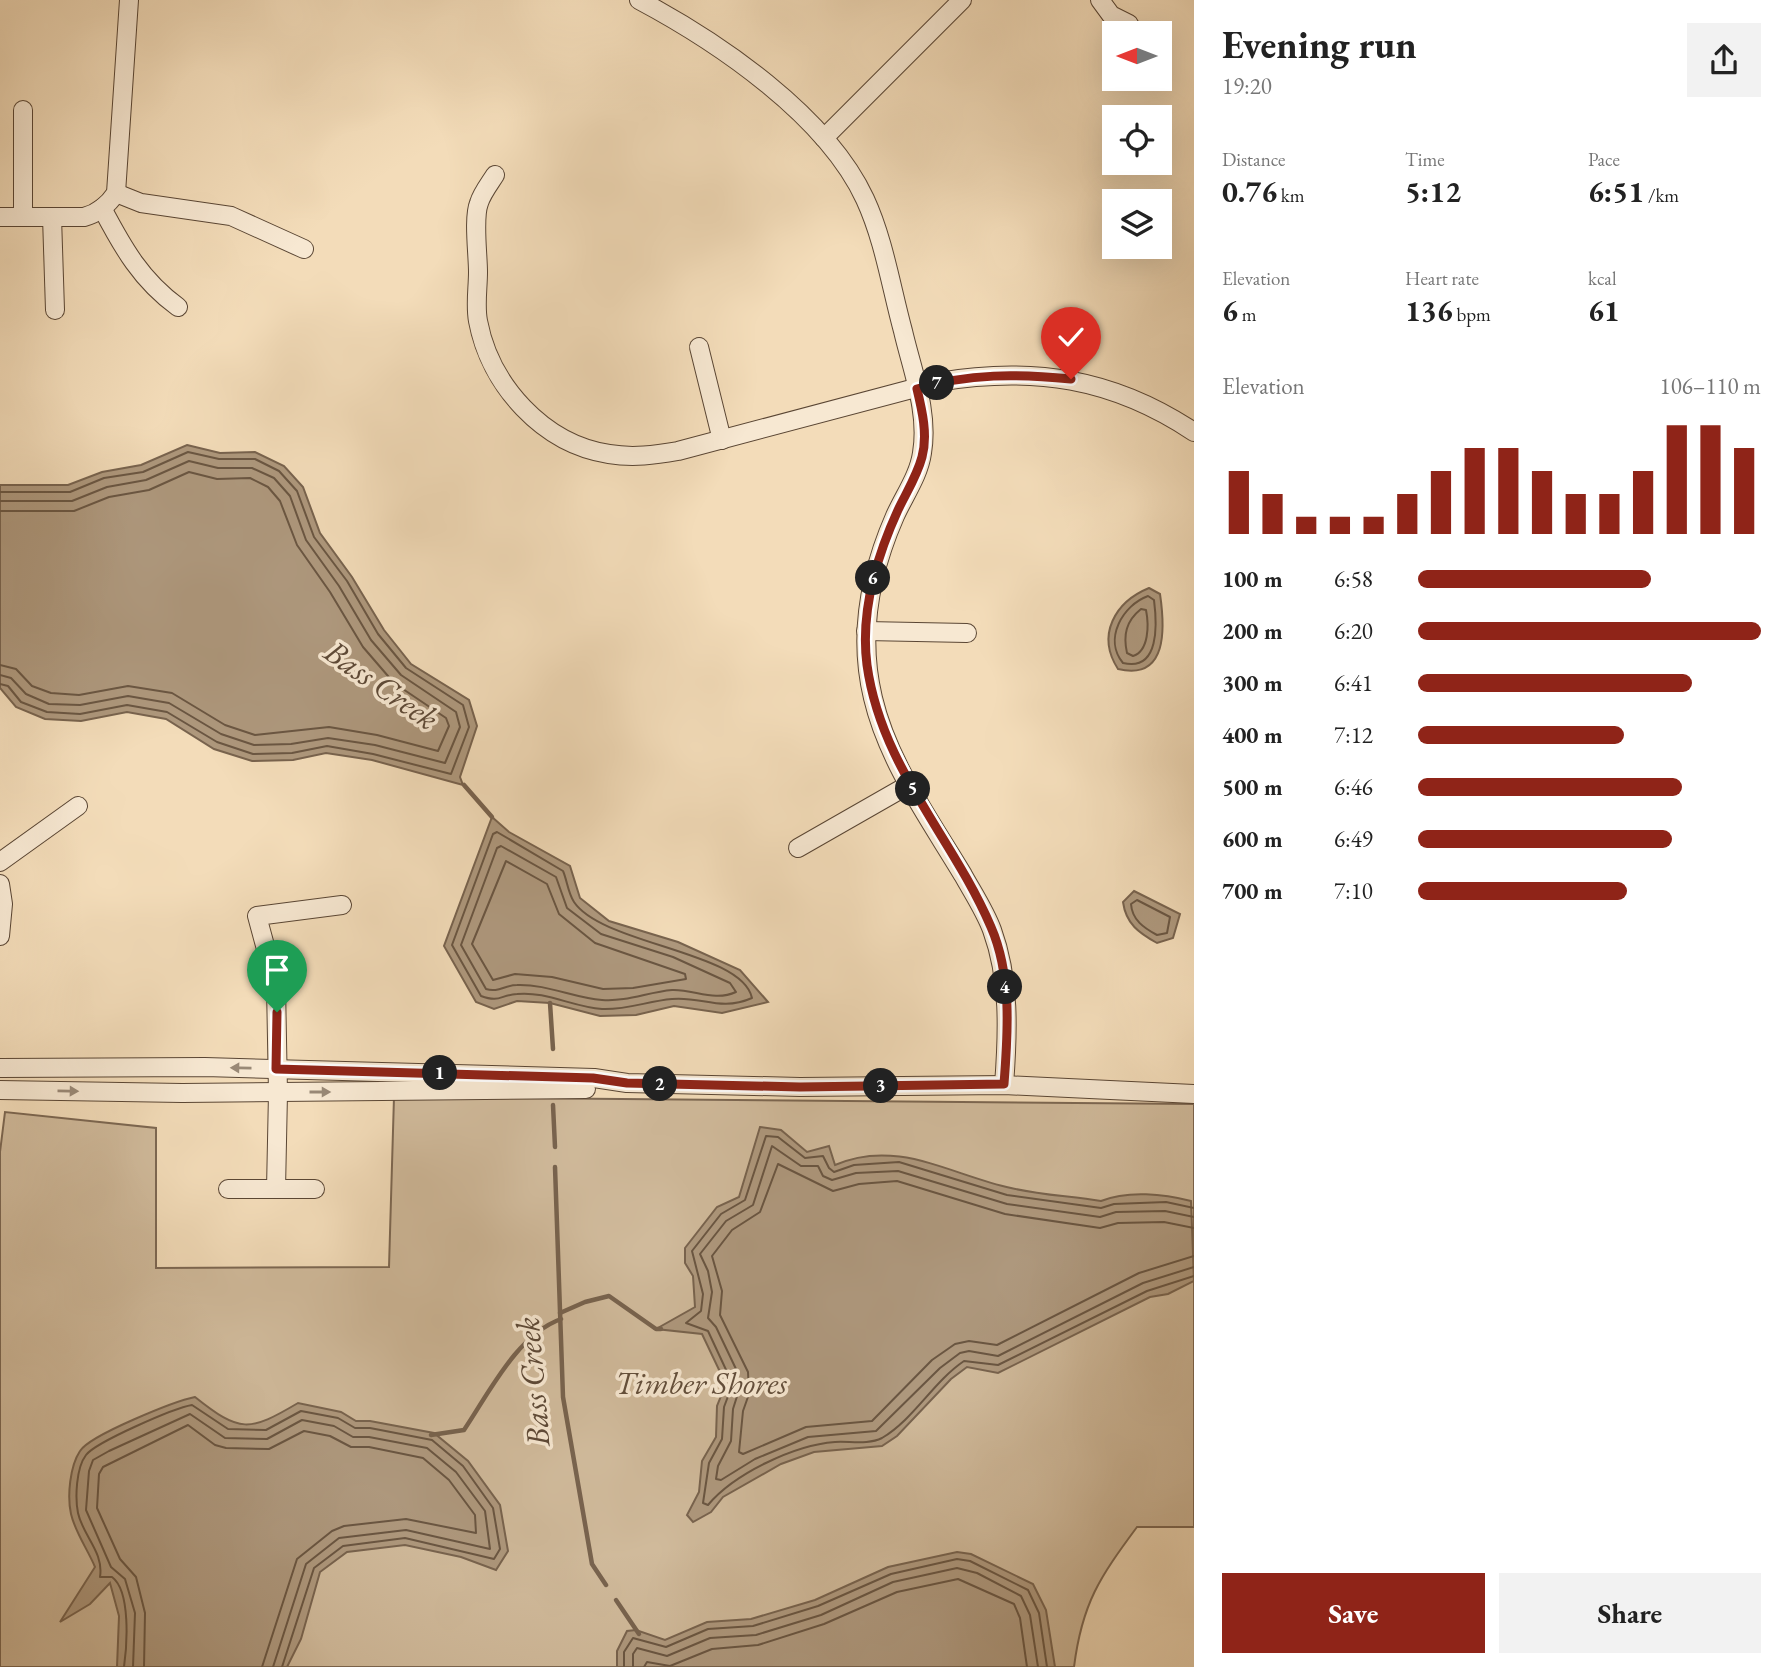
<!DOCTYPE html>
<html lang="en">
<head>
<meta charset="utf-8">
<style>
  body { margin:0; font-family:"EB Garamond",serif; background:#f2f2f2; color:#222; height:100vh; display:flex; flex-direction:column; font-size:26px; white-space:nowrap }
  * { box-sizing:border-box; margin:0 }
  p { font-size:23px; color:#767676 }
  .icon { flex:none; width:38px; height:38px; fill:none; stroke:currentColor; stroke-width:2; stroke-linecap:round; stroke-linejoin:round }
  .map { position:relative; flex:1; overflow:hidden }
  .details { display:flex; flex-direction:column; background:#fff; width:595px }
  .details>* { flex:none }
  .needle { width:46px; rotate:270deg }
  .fabs { position:absolute; left:1102px; top:21px; display:grid; gap:14px }
  .fabs a { display:grid; place-items:center; width:70px; height:70px; border-radius:0px; background:#fff; box-shadow:0 7px 28px #0002; font-size:35px }
  .pin { position:absolute; display:grid; place-items:center; width:60px; height:60px; color:#fff; margin:-72px -30px; border-radius:50% 50% 50% 0; rotate:-45deg; box-shadow:0 0 7px #0007 }
  .pin .icon { rotate:45deg }
  .km { position:absolute; width:35px; height:35px; margin:-18px; border-radius:50%; background:#222; color:#fff; font-size:19px; line-height:35px; text-align:center }
  .round { display:grid; place-items:center; flex:none; width:74px; height:74px; border-radius:0px; background:#f2f2f2 }
  .headline { display:flex; align-items:center; justify-content:space-between; height:119px; padding:0 28px }
  h1 { font-size:38px; font-weight:700; line-height:52px }
  .metrics { display:grid; grid-template-columns:repeat(3,1fr); gap:10px; height:119px; padding:7px 28px }
  .metrics div { display:grid; align-content:center }
  .metrics b { font-size:30px; font-weight:700 }
  .metrics small { font-size:19px; font-weight:400 }
  .metrics p { font-size:19px }
  .chart { height:196px; padding:14px 28px }
  .chart p { display:flex; justify-content:space-between }
  .chart svg { width:100%; height:126px; margin-top:7px; stroke:#8f2418; stroke-width:6 }
  .cta { display:flex; gap:14px; margin-top:auto; padding:14px 28px }
  .cta a { flex:1; height:80px; border-radius:0px; background:#8f2418; color:#fff; font-size:28px; font-weight:700; line-height:80px; text-align:center }
  .cta a+a { background:#f2f2f2; color:#222 }
  ul { padding:0 28px; list-style:none; font-size:23px }
  li { display:grid; grid-template-columns:112px 84px 1fr; align-items:center; height:52px }
  li i { height:18px; border-radius:9px; background:#8f2418 }
  main { display:flex; flex:1; min-height:0 }
  .map>svg:first-child { display:block }
  .green { fill:#d0ba9b; stroke:#7c6752; stroke-width:2 }
  .water { fill:#ae987d; stroke:#78634e; stroke-width:2 }
  .lines { fill:none; stroke-linecap:round; stroke-linejoin:round }
  .shore { stroke:#6a5642; stroke-width:2 }
  .stream { stroke:#78634e; stroke-width:4.5 }
  .minor-casing { stroke:#5a4634; stroke-width:20 }
  .minor { stroke:#f7e8d2; stroke-width:18 }
  .oneway { fill:#998977 }
  .route-casing { stroke:#fff; stroke-width:14 }
  .route { stroke:#8f2418; stroke-width:9 }
  .labels { text-anchor:middle; stroke-width:7; stroke-linejoin:round; paint-order:stroke }
  .park-label { font-size:32px; font-style:italic; fill:#624e3b; stroke:#f7e8d2 }
  .water-label { font-size:33px; font-style:italic; fill:#5d4937; stroke:#f7e8d2 }
</style>
</head>
<body>
<main>
<div class="map">
<svg width="1194" height="1667" viewBox="0 0 1194 1667">
  <rect width="100%" height="100%" fill="#f3dcb9"/>
  <filter id="stains"><feTurbulence type="fractalNoise" baseFrequency=".00286" numOctaves="4"/><feColorMatrix values="0 0 0 0 .2 0 0 0 0 .09 0 0 0 0 .02 0 0 0 .5 -.17"/></filter>
  <radialGradient id="worn" r=".72"><stop offset=".6" stop-color="#630" stop-opacity="0"/><stop offset="1" stop-color="#630" stop-opacity=".3"/></radialGradient>
  <!-- green -->
  <path class="green" d="M394,1097l800,7v423h-57c-37,50 -55,76 -63,140h-1074v-515l5,-40 151,16v140l233,-1z"/>
  <!-- water -->
  <g class="water">
    <path d="M187,445l33,8 35,-1 29,14 19,21 17,46 32,44 32,53 27,34 58,36 8,26 -17,51 3,8 -91,-25 -46,-7 -33,7 -41,1 -38,-12 -48,-30 -39,-7 -46,9 -36,-2 -29,-12 -16,-19v-203h68l34,-13 39,-7z"/>
    <path d="M1149,588l11,6c5,34 8,87 -42,75 -22,-34 -3,-67 31,-81z"/>
    <path d="M492,817l17,15 61,34 10,32 29,23 69,21 62,28 28,32 -46,11 -48,-7 -38,9 -36,1 -50,-13 -33,-2 -23,8 -18,-7 -32,-56z"/>
    <path d="M1134,891l46,23 -7,24 -16,5c-18,-10 -31,-19 -34,-41z"/>
    <path d="M760,1127l21,3 26,22 22,-6 6,19c62,-27 116,10 176,23 29,7 60,8 90,13 27,-11 63,-7 90,0l3,80 -26,13 -18,3 -152,76 -31,-6 -16,12 -54,57 -15,10 -68,6 -33,12 -58,33 -12,15 -18,10 -6,-7 12,-23 3,-31 14,-24 1,-31 6,-15 -1,-15 -20,-42 -46,-5 39,-22 -2,-31 -8,-13v-15l32,-41 22,-10z"/>
    <path d="M195,1397c45,36 54,35 103,6l43,9 15,9h14l64,12 34,28 32,44 8,46 -12,19 -35,-13 -56,-12 -58,7 -27,20 -19,67 -14,28h-170l2,-51 -9,-33 -20,21 -30,18 35,-55c-7,-17 -20,-35 -24,-53 -4,-18 -1,-48 9,-63 10,-16 95,-50 115,-54z"/>
    <path d="M957,1552l14,2 62,30 13,26 9,57h-438v-16l10,-20 9,-1 29,10 42,-18 44,-3 64,-19 73,-33z"/>
  </g>
  <g class="lines">
    <!-- shore -->
    <g class="shore">
      <path d="M0,492h70l34,-14 39,-6 45,-20 31,7h36l24,12 18,20 17,46 33,44 31,53 28,34 57,37 6,22 -18,47 -78,-20 -46,-8 -35,7 -39,1 -36,-12 -50,-30 -40,-7 -47,9 -33,-2 -26,-10 -13,-16 -8,-2"/>
      <path d="M0,501h72l35,-14 39,-7 43,-19 29,7h34l22,10 16,18 16,44 33,46 32,54 30,35 55,37 4,15 -15,36 -70,-18 -47,-7 -37,6 -37,1 -33,-11 -52,-31 -41,-7 -48,9 -31,-1 -23,-10 -15,-16 -11,-3"/>
      <path d="M0,511h74l35,-14 40,-7 40,-18 28,7 33,-1 18,9 12,14 17,44 33,47 33,55 31,36 52,35 3,8 -11,25 -61,-16 -48,-8 -74,8 -30,-10 -53,-32 -44,-7 -49,9 -28,-2 -19,-7 -16,-17 -16,-4"/>
      <path d="M1148,596l6,4c3,23 6,72 -31,63 -20,-24 0,-58 25,-67z"/>
      <path d="M1141,609l5,1c3,15 3,41 -13,46l-6,-3c-4,-18 -1,-32 14,-44z"/>
      <path d="M497,832l66,39c4,9 5,22 11,31 29,43 168,49 178,96 -32,14 -50,-2 -80,1 -24,2 -45,11 -70,10 -29,-2 -56,-18 -85,-15 -17,1 -17,9 -36,2l-29,-51 41,-111z"/>
      <path d="M501,846l55,31 11,31 34,26 72,23 57,26 6,9c-22,10 -42,-3 -64,-2 -24,2 -45,12 -70,10 -28,-2 -55,-16 -85,-15 -12,0 -19,8 -31,4l-25,-44 36,-97z"/>
      <path d="M506,861l41,23 12,30 36,29 90,31 1,5 -53,9 -30,1 -51,-12 -37,-3 -22,6 -21,-36z"/>
      <path d="M1137,900l33,17 -3,16 -10,2c-13,-7 -25,-15 -26,-31z"/>
      <path d="M1194,1208l-28,-6 -52,2 -13,4 -94,-13 -108,-33 -45,3 -20,7 -5,-4 -6,-12 -18,2 -27,-21 -12,-1 -21,64 -24,14 -29,37 11,43 -2,17 -15,12 22,8 20,43 2,17 -6,16 -2,32 -13,24 -6,40 5,2c26,-31 86,-60 127,-63 15,-1 33,3 47,-4 32,-19 51,-56 82,-77l34,4 149,-74 47,-15"/>
      <path d="M1194,1217l-29,-6 -49,1 -16,5 -93,-13 -109,-33 -42,2 -24,7 -9,-4 -5,-10h-17l-29,-20 -19,59 -27,16 -26,33 8,17 4,21 -4,26 8,9 20,42 3,21 -6,19 -2,32 -13,25 -2,13 5,1 34,-21 53,-22 68,-6 64,-63 20,-15 9,-2 29,5 145,-73 51,-16"/>
      <path d="M1194,1228l-30,-6 -46,1 -18,5 -95,-14 -108,-33 -38,3 -26,7 -55,-27 -18,48 -28,18 -20,26 10,35 -2,24 28,57 1,22 -6,17 -4,41 4,2 63,-27 66,-6 60,-61 23,-16 14,-3 28,4 142,-72 55,-17"/>
      <path d="M124,1667c3,-21 7,-76 -12,-90h-12c4,-25 -17,-41 -22,-64 -3,-15 -2,-45 8,-58 10,-13 88,-47 106,-50l36,24 38,1 35,-19 37,7 17,10h15l62,12 31,26 30,42 7,41 -6,10 -89,-21 -62,8 -29,22 -32,99"/>
      <path d="M133,1667l2,-54 -10,-34 -14,-12 -25,-57 3,-39 4,-11 16,-9 81,-37 35,24 42,1 35,-19 32,6 19,11h16l58,11 29,24 29,39 5,38 -84,-19 -67,8 -33,26 -33,103"/>
      <path d="M144,1667l1,-54 -9,-36 -16,-18 -23,-51 2,-34 4,-7 85,-42 27,20 11,3 43,1 35,-18 26,5 21,11h18l54,11 26,22 26,35 1,18 -70,-14 -62,7 -12,5 -35,28 -35,108"/>
      <path d="M624,1667v-15l9,-14 33,9 42,-18 45,-3 65,-20 73,-32 66,-15 13,2 58,29 11,23 8,54"/>
      <path d="M633,1667v-13l4,-6 30,8 43,-18 46,-3 65,-20 72,-33 64,-14 20,5 44,23 9,19 8,52"/>
      <path d="M644,1667l3,-5 23,4 42,-17 46,-4 66,-21 73,-32 61,-13 56,25 6,14 7,49"/>
    </g>
    <!-- stream -->
    <g class="stream">
      <path d="M464,785l28,32"/>
      <path d="M550,1003l3,46"/>
      <path d="M553,1105l2,42"/>
      <path d="M555,1167l8,230 29,167 14,21"/>
      <path d="M560,1313l25,-11 24,-6 47,33h5"/>
      <path d="M431,1435l33,-5c25,-37 53,-95 97,-111"/>
      <path d="M616,1600l23,34"/>
    </g>
    <!-- minor casing -->
    <g class="minor-casing">
      <g id="minor">
        <path d="M639,0c79,42 187,115 226,199 19,41 26,88 38,132 9,39 26,81 19,122 -3,22 -18,43 -27,63 -25,57 -37,120 -22,182 15,64 57,122 90,177 10,18 22,36 29,55 18,49 16,103 12,155"/>
        <path d="M1100,0l11,15 18,9"/>
        <path d="M824,138l138,-138"/>
        <path d="M495,175c-5,8 -13,18 -16,28 -6,15 -1,51 -1,69 0,16 -3,33 0,49 12,64 65,123 131,133 24,4 46,1 69,-3l260,-69c95,-16 175,-4 256,50"/>
        <path d="M116,193l25,10 90,13 73,33"/>
        <path d="M102,208c21,40 39,72 76,99"/>
        <path d="M0,217h84c15,-4 24,-12 32,-24l13,-193"/>
        <path d="M23,217v-107"/>
        <path d="M52,217l3,93"/>
        <path d="M699,347l23,93"/>
        <path d="M866,631l101,2"/>
        <path d="M798,848l112,-64"/>
        <path d="M0,862l78,-56"/>
        <path d="M0,884l3,20 -3,32"/>
        <path d="M0,1068l205,-1 389,11 33,5 173,4 204,-2 190,9"/>
        <path d="M0,1090l182,3 404,-4"/>
        <path d="M228,1189h87"/>
        <path d="M276,1189l2,-96 -2,-107 -19,-70 85,-11"/>
      </g>
    </g>
    <!-- minor -->
    <use href="#minor" class="minor"/>
  </g>
  <!-- one-way arrows -->
  <defs><path id="oneway-solid" d="M-6-.8H1V-3.2L6.5 0L1 3.2V.8H-6Z" transform="scale(1.75)"/></defs>
  <g class="oneway">
    <use href="#oneway-solid" transform="translate(241 1068) rotate(-179)"/>
    <use href="#oneway-solid" transform="translate(68 1091) rotate(1)"/>
    <use href="#oneway-solid" transform="translate(320 1092)"/>
  </g>
  <g class="lines">
    <!-- route casing -->
    <g class="route-casing">
      <path id="route" d="M277,1012l-1,57 317,9 34,5 173,4 204,-3c4,-51 8,-109 -13,-157 -39,-91 -110,-160 -124,-262 -7,-54 9,-107 31,-155 8,-17 19,-34 24,-53 6,-22 0,-47 -5,-68 52,-16 101,-15 154,-10"/>
    </g>
    <!-- route -->
    <use href="#route" class="route"/>
  </g>
  <g class="labels">
    <!-- park labels -->
    <g class="park-label">
      <text x="701" y="1394">Timber Shores</text>
    </g>
    <!-- water labels -->
    <g class="water-label">
      <text transform="translate(382 684) rotate(35)" y="12">Bass Creek</text>
      <text transform="translate(532 1382) rotate(-95)" y="12">Bass Creek</text>
    </g>
  </g>
  <rect width="100%" height="100%" filter="url(#stains)"/>
  <rect width="100%" height="100%" fill="url(#worn)"/>
</svg>
<div class="fabs">
<a><svg class="needle" viewBox="-14 -14 28 28"><path d="M0-13l5 13h-10z" fill="#e53935"/><path d="M0 13l5-13h-10z" fill="#767676"/></svg></a>
<a><svg class="icon" aria-label="locate" viewBox="0 0 24 24"><circle cx="12" cy="12" r="6"/><path d="M12 2v4M12 18v4M2 12h4M18 12h4"/></svg></a>
<a><svg class="icon" aria-label="layers" viewBox="0 0 24 24"><path d="M12 4l9 5-9 5-9-5zM3 14l9 5 9-5"/></svg></a>
</div>
<div class="pin" style="left:277px;top:1012px;background:#1e9e55"><svg class="icon" aria-label="arrive" viewBox="0 0 24 24"><path d="M6 21V4h12l-3 4 3 4H6"/></svg></div>
<div class="pin" style="left:1071px;top:379px;background:#d93025"><svg class="icon" aria-label="check" viewBox="0 0 24 24"><path d="M5 12l5 5 9-10"/></svg></div>
<b class="km" style="left:440px;top:1073px">1</b>
<b class="km" style="left:660px;top:1084px">2</b>
<b class="km" style="left:881px;top:1086px">3</b>
<b class="km" style="left:1005px;top:987px">4</b>
<b class="km" style="left:913px;top:789px">5</b>
<b class="km" style="left:873px;top:578px">6</b>
<b class="km" style="left:937px;top:383px">7</b>
</div>
<section class="details">
<div class="headline"><div><h1>Evening run</h1><p>19:20</p></div><a class="round"><svg class="icon" aria-label="share" viewBox="0 0 24 24"><path d="M12 15V3M7 8l5-5 5 5M5 13v7h14v-7"/></svg></a></div>
<div class="metrics">
<div><p>Distance</p><b>0.76<small> km</small></b></div>
<div><p>Time</p><b>5:12</b></div>
<div><p>Pace</p><b>6:51<small> /km</small></b></div>
</div>
<div class="metrics">
<div><p>Elevation</p><b>6<small> m</small></b></div>
<div><p>Heart rate</p><b>136<small> bpm</small></b></div>
<div><p>kcal</p><b>61</b></div>
</div>
<div class="chart"><p><span>Elevation</span>106–110 m</p>
<svg viewBox="0 0 160 44" preserveAspectRatio="none"><path d="M5 44V22M15 44V30M25 44V38M35 44V38M45 44V38M55 44V30M65 44V22M75 44V14M85 44V14M95 44V22M105 44V30M115 44V30M125 44V22M135 44V6M145 44V6M155 44V14"/></svg>
</div>
<ul>
<li><b>100 m</b>6:58<i style="width:68%"></i></li>
<li><b>200 m</b>6:20<i style="width:100%"></i></li>
<li><b>300 m</b>6:41<i style="width:80%"></i></li>
<li><b>400 m</b>7:12<i style="width:60%"></i></li>
<li><b>500 m</b>6:46<i style="width:77%"></i></li>
<li><b>600 m</b>6:49<i style="width:74%"></i></li>
<li><b>700 m</b>7:10<i style="width:61%"></i></li>
</ul>
<div class="cta"><a>Save</a><a>Share</a></div>
</section>
</main>
</body>
</html>
